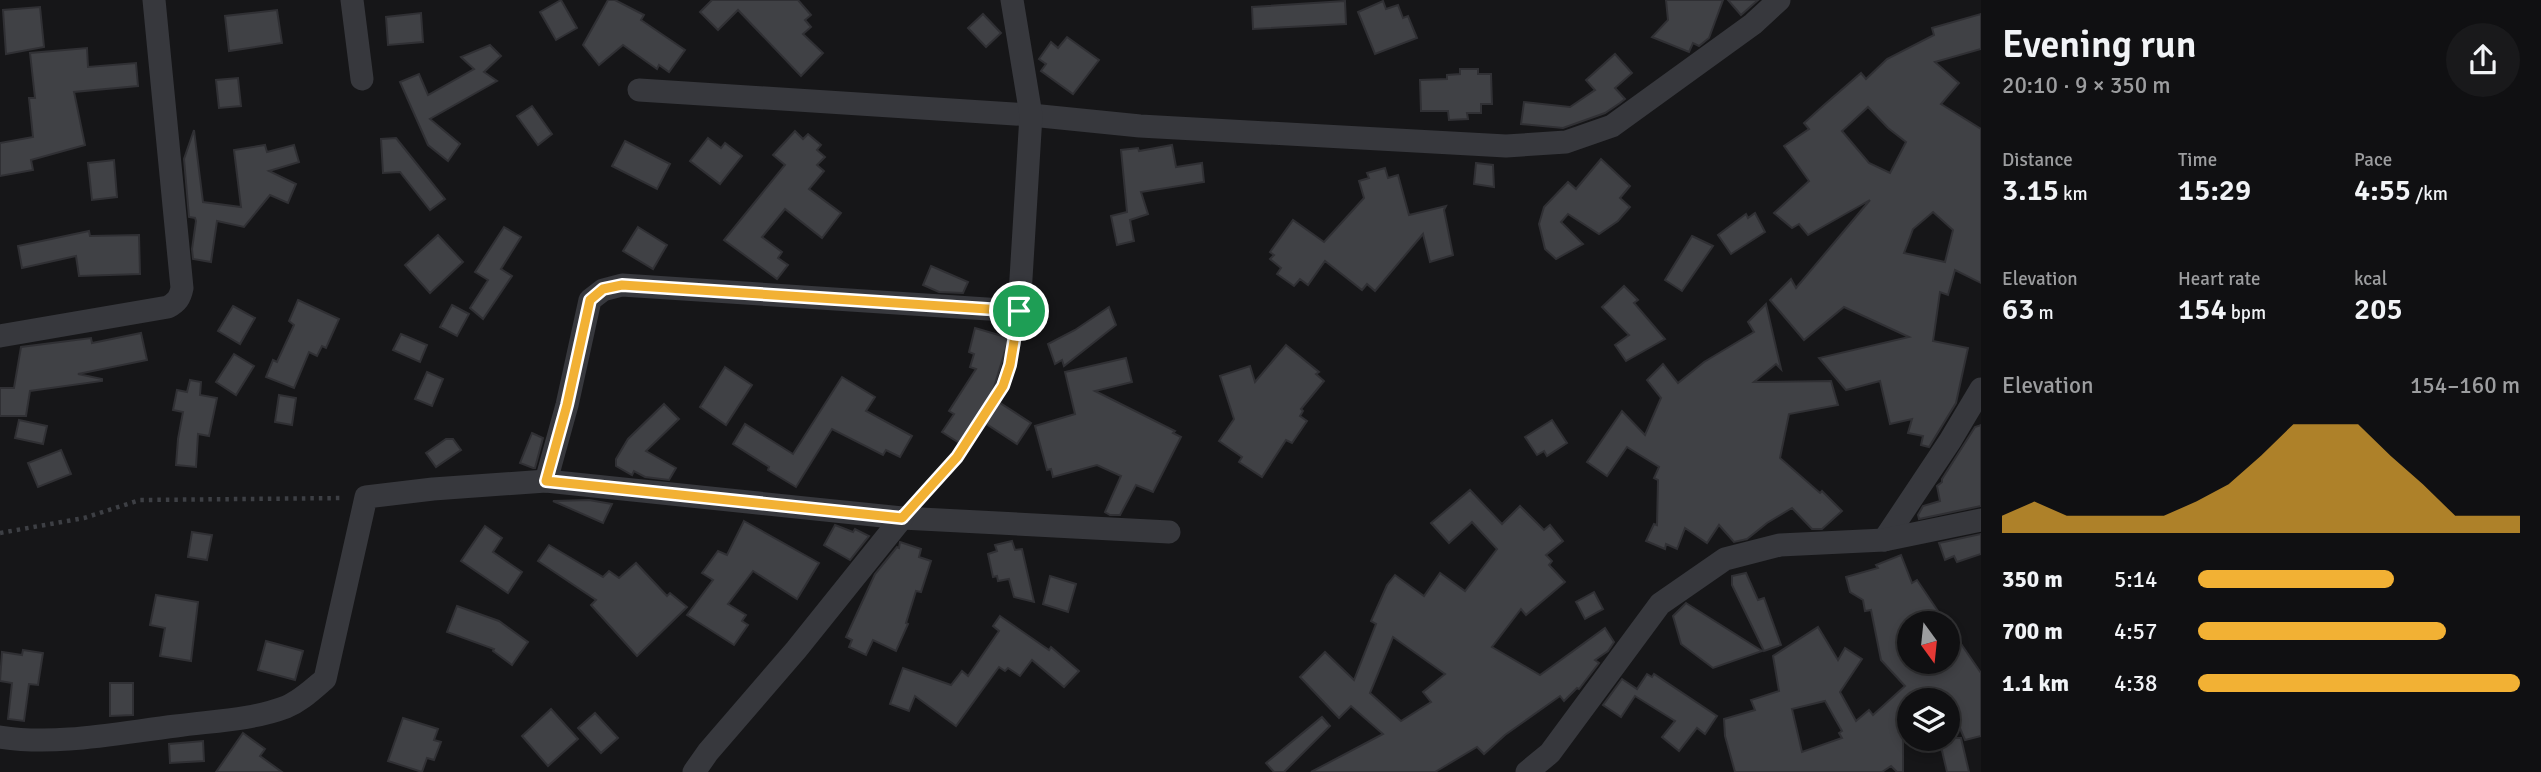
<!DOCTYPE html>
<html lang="en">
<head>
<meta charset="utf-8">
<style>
  body { margin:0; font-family:Signika,sans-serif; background:#19191b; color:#f1f3f6; height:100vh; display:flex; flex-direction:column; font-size:26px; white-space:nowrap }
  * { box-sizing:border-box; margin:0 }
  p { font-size:23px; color:#9c9d9f }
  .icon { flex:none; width:38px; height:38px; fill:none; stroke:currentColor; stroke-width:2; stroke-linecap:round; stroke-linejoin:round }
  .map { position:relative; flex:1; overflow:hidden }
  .details { display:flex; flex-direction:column; background:#101012; width:560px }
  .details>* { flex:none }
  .needle { width:46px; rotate:165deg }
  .tools { position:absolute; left:1897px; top:611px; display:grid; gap:14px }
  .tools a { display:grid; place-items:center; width:63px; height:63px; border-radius:50%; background:#101012; box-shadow:0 4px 10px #0003,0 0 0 2px #303032; font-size:35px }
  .pin { position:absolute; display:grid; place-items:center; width:60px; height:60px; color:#fff; margin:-30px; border:4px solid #fff; border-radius:50%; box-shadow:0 2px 7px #0007 }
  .round { display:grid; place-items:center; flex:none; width:74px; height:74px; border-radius:37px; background:#19191b }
  .head { display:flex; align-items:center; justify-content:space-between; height:119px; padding:0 21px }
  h1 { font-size:38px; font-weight:600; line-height:52px }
  .metrics { display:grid; grid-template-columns:repeat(3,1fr); gap:10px; height:119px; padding:7px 21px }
  .metrics div { display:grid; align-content:center }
  .metrics b { font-size:30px; font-weight:600 }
  .metrics small { font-size:19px; font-weight:400 }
  .metrics p { font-size:19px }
  .chart { height:196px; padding:14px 21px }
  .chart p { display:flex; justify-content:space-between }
  .chart svg { width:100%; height:126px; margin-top:7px; fill:#f2b134; opacity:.7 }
  ul { padding:0 21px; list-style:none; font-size:23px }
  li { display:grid; grid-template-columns:112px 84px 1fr; align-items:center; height:52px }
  li i { height:18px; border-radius:9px; background:#f2b134 }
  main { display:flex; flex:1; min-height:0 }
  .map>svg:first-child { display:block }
  .building { fill:#404145; stroke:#303034; stroke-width:2; fill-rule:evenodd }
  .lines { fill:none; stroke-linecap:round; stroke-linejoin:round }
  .path { stroke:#3d3f44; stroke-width:4.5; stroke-dasharray:3.5 5; stroke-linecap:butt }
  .street { stroke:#37383d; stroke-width:23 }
  .route-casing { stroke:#fff; stroke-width:14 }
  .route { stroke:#f2b134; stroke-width:9 }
</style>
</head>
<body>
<main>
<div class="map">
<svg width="1981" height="772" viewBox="0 0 1981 772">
  <rect width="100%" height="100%" fill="#161618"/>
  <!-- building -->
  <g class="building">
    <path d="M561,0l16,28 -21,12 -16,-28z"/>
    <path d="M608,0h7l29,15 -3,5 44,30 -16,22 -10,-7 -2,4 -34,-24 -24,20 -16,-20z"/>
    <path d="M712,0h86l13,15 -6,5 6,7 -8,7 20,19 -22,23 -63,-66 -20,20 -18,-18z"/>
    <path d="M1666,0h57l-14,38 -10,8 -6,-3 -4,9 -37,-15 16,-17z"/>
    <path d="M1728,0h30l-17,15z"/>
    <path d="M1345,1l1,23 -93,5 -1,-22z"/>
    <path d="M1383,1l3,8 12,-4 5,13 5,-2 9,22 -42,16 -17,-42z"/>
    <path d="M40,7l4,40 -38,7 -3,-44z"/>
    <path d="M277,10l5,33 -53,8 -4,-35z"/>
    <path d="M421,13l2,29 -35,3 -2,-28z"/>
    <path d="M983,14l18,19 -15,14 -18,-19z"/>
    <path d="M1981,14v35l-46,13 24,21 -18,21 40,25v154l-26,-13 -7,25 -8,-3 -7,49 35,7 -12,55 -27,44 -8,-2 2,-9 -15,-3 4,-14 -22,5 -10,-43 -34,9 -27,-32 90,-21 -65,-30 -40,33 -34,-40 21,-21 5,9 74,-88 -62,35 -9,-11 -7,4 -18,-15 35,-32 -25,-35 25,-17 -5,-6 20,-18 37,-32 5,6 21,-20 47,-24 -2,-7zM1868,107l20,21 18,14 -16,31 -21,-10 -27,-32zM1933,212l20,18 -8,32 -41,-9 9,-24z"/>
    <path d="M1067,37l32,23 -26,34 -32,-23 5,-7 -7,-5 12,-17 7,6z"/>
    <path d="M490,45l11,11 -17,16 13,9 -67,38 30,25 -12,17 -20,-16 -28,-63 19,-8 9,21 46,-26 -13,-12z"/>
    <path d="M87,48l1,19 48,-4 2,23 -64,6 11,53 -54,15 2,10 -33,6v-33l33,-6 -4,-39h6l-5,-45z"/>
    <path d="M1615,54l17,19 -17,15 10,11 -5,4 -15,10 -42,15 -42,-4 3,-22 46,5 25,-17 -9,-10z"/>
    <path d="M1460,69h18v5h13l1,30h-11v9h-14l1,6 -19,1 -1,-9h-27l-1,-31 27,-1v-4l13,-1z"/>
    <path d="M238,78l3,28 -22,2 -3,-28z"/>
    <path d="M532,106l20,28 -14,11 -21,-29z"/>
    <path d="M194,130l9,72 38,5 -7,-57 31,-5 2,7 27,-7 5,17 -30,9 27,13 -8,19 -18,-8 -26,32 -27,-6 -6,41 -18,-3 -1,-10 4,-28 -1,-3 -6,-1 -5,-58z"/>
    <path d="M795,131l8,8 5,-5 13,11 -4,5 8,7 -8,8 7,6 -15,18 32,24 -19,25 -37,-29 -23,28 20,15 -4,6 10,7 -11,14 -53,-39 61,-75 -12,-10z"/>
    <path d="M396,138l49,61 -15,11 -30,-38 -17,1 -2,-34z"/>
    <path d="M708,138l13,10 4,-5 17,13 -22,28 -30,-23z"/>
    <path d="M625,141l45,23 -13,25 -45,-23z"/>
    <path d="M1172,145l4,22 26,-4 2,19 -63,10 7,22 -18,6 4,21 -17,4 -6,-29 16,-4 -6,-62 17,-2 1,3z"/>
    <path d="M1601,159l29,27 -10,12 10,9 -12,14 -19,13 -31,-20 -7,8 22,22 -27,15 -11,-10 -6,-25 5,-17 24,-25 8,7z"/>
    <path d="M114,160l3,37 -25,3 -4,-37z"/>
    <path d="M1476,163l17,2 1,22 -20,-3z"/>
    <path d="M1385,168l3,10 10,-3 11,40 37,-9 -2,4 9,45 -23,7 -7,-28 -48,57 -8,-7 -5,6 -37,-29 -17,24 -8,-6 -6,7 -17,-12 4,-6 -11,-9 4,-4 -4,-3 23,-32 31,22 40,-44 -5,-17 10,-3 -2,-5z"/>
    <path d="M1755,213l10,19 -34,22 -13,-19 28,-21 2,4z"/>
    <path d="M504,227l17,10 -20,32 11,7 -29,43 -13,-11 18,-28 -13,-8z"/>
    <path d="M638,227l29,18 -14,24 -30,-18z"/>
    <path d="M89,231l1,5 49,-1 1,39 -61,2 -3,-20 -54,12 -4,-22z"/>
    <path d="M438,235l25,27 -33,31 -25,-28z"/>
    <path d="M1692,236l21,10 -31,45 -17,-11z"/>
    <path d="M931,266l37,16 -5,11 -24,-1 -16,-7z"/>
    <path d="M1624,286l14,14 -4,3 31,36 -39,22 -11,-16 14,-10 -27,-28z"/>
    <path d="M298,300l41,19 -13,29 -4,-2 -5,10 -8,-4 -15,36 -28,-11 7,-17 4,2 17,-37 -5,-4z"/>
    <path d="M1766,304l15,65 -5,-5 -22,18 77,-1 7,24 -49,9 -9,44 40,35 2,-2 20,20 -20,18h-10l-20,-21 -25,15 -20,16 -13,3 -15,-17 -12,18 -22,-15 -8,21 -11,-5 -1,5 -19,-8 8,-17 3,1 1,-45 -4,-2 5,-11 -32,-20 -20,29 -20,-14 35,-51 23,24 16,-37 -14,-18 16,-16 15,19 26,-21 50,-30 -6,-10z"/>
    <path d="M452,305l17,9 -12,22 -17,-9z"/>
    <path d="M233,306l22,12 -15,26 -22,-13z"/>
    <path d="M1109,307l7,18 -52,41 -2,-6 -7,4 -7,-20 27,-14z"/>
    <path d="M975,328l34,10 -18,59 40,26 -14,21 -40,-26 -16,26 -19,-12 12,-18 -5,-3 27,-42 -6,-2 4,-13 -5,-2z"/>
    <path d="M141,333l6,27 -69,14 24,5v2l-72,10 -4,25h-26v-28h14l7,-41 70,-9 1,5z"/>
    <path d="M401,334l26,11 -7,17 -27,-12z"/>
    <path d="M1286,345l33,27 -3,2 8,7 -23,28 2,2 -3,5 7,5 -15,22 -6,-3 -24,37 -23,-15 3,-5 -23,-16 15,-22 -14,-43 30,-10 5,16z"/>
    <path d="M234,354l20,12 -18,29 -20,-13z"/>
    <path d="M1126,358l6,24 -37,9 80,40 -2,2 8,4 -28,55 -17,-7 -16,30h-10l-5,-3 16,-36 -24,-11 -44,12 -2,-8 -4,1 -12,-44 40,-12 -10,-42z"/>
    <path d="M725,367l27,18 -26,40 -26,-18z"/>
    <path d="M427,372l16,7 -11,27 -17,-7z"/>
    <path d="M842,377l33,20 -9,14 46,25 -12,21 -14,-7 -3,5 -51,-26 -36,58 -28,-17 1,-3 -36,-23 12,-20 48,30z"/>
    <path d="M190,380l11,2 -1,13 17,3 -8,38 -11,-2 -2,33 -20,-2 2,-26 5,-27 -10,-2 4,-20 10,2z"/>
    <path d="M279,395l17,3 -4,27 -17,-3z"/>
    <path d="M664,404l15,15 -33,32 30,17 -7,12 -24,-3 -11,-6 -2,4 -16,-9v-7l12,-20z"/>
    <path d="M19,420l28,6 -4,18 -28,-6z"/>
    <path d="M1552,420l15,23 -20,13 -3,-5 -7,4 -12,-18z"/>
    <path d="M1981,425v81l-62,13 -1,-4 5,-9 17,-5 -3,-15 5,-4v-3l33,-52z"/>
    <path d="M532,433l11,5 -8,30h-2l-13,-5z"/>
    <path d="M446,439h7l8,11 -25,17 -10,-14z"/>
    <path d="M61,450l10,24 -33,13 -10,-24z"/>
    <path d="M1470,490l32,34 18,-18 24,24 6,-5 13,16 -17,14 6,6 -3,4 16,17 -39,33 -5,-6 -29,38 48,28 65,-47 9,14 -6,9 -13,9 4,3 -20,26 -2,-1 -13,13 -4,-5 -55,39 -21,19 -7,-7 -42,25h-124l72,-38 -32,-28 -12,12 -39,-41 25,-25 29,28 22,-56 -5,-3 16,-36 8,-10 29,21 16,-23 25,18 32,-42 -25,-27 -23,21 -18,-20zM1393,637l52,37 -22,18 8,10 -30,19 -31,-28z"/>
    <path d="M589,500l23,4 -9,19 -50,-22z"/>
    <path d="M744,521l75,42 -22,36 -44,-28 -25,33 18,11 -4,6 6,4 -14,20 -47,-30 26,-35 -11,-7 16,-22 9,4z"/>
    <path d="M835,525l18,7 2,-3 14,7 -19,24 -26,-15z"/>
    <path d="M485,526l17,12 -9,14 29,20 -14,21 -47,-32z"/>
    <path d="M192,532l20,3 -5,25 -19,-3z"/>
    <path d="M1981,534v20l-24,8 -3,-6 -9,4 -6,-17z"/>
    <path d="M1012,541l3,9 7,-1 12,53 -20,-5 -5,-18 -11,2 -1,-5 -4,1 -5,-23 9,-3 -2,-6z"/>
    <path d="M900,542l21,7 -2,8 12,4 -10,31 -5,-1 -10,32 2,1 -12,27 -23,-11 -7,15 -17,-8 3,-7 -6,-3 29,-63 22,-27 2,1z"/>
    <path d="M549,545l54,32 6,-6 10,7 17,-15 31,33 3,-3 17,14 -50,49 -46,-51 5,-5 -58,-39z"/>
    <path d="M1901,555l11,28 5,-3 29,43h-37v39h39v-37l33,48v63l-16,4 -17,-40h-39v38l-6,-7v41h-6l-6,-6 -9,6h-147l-10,-36 -1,-17 31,-9 -4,-10 28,-9 -6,-35 45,-29 20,33 7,-12 17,11 -22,33 16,29 13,-11 4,5 32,-29 -24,-26 -10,-50 -6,1 -2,-11 -13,-8 -4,-15 32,-9 -2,-3zM1825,701l17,30 -3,2 3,5 -40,14 -10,-43z"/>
    <path d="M1746,573l12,27 6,-2 17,47 -17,6 -32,-66v-9z"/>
    <path d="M1050,576l26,8 -8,28 -25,-8z"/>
    <path d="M1594,592l9,17 -18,10 -9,-17z"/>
    <path d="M156,595l42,7 -7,59 -31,-5 5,-28 -15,-3z"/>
    <path d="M1686,603l76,48 -49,17 -32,-24 -8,-28z"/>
    <path d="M457,606l42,15 29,21 -16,23 -19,-14 1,-2 -47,-17z"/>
    <path d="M1000,616l49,34 2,-3 28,24 -15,16 -32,-27 -12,16 -12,-8 -3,3 -6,-4 -43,59 -41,-30 -6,15 -19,-7 13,-36 48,17 11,-14 6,5 31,-45 -6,-5z"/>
    <path d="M266,641l37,10 -8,29 -37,-10z"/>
    <path d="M23,650l20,3 -5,32 -9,-1 -5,37 -16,-2 4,-36 -12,-2 2,-29 20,3z"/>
    <path d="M1647,674l5,3 2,-3 63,42 -12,18 -8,-6 -18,23 -17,-14 13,-16 -40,-25 -14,21 -18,-12 19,-26 15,10z"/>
    <path d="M110,683h23v32l-23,1z"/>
    <path d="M551,709l27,30 -30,27 -26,-30z"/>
    <path d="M595,713l23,25 -17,15 -23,-25z"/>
    <path d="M1322,717l8,9 -46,46h-10l-8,-9z"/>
    <path d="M403,718l35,11 -4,11 7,2 -7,18 -7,-2 -5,14 -34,-11z"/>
    <path d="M243,733l22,16 -5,7 22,16h-66z"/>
    <path d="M1939,738h22l8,34h-22z"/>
    <path d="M203,741l1,20 -34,2 -1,-19z"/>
  </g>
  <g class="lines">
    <!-- path -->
    <g class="path">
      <path d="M921,497l36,-40 46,-71 7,-21 6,-33"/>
      <path d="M0,533l84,-15 56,-18 204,-2"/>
    </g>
    <!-- street -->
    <g class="street">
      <path d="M352,0l10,79"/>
      <path d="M639,90l392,25 109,11 366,20 60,-4 46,-16 141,-102 26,-24"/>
      <path d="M0,336l168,-29c9,-5 12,-9 14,-19l-28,-288"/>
      <path d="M546,481l21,-76 23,-105 13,-10 19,-5 397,26 12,-196 -19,-115"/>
      <path d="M1884,540l66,-99 31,-52"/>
      <path d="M0,737c57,9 118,-4 176,-11 36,-5 76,-6 110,-19 15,-6 27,-18 39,-28l41,-182 67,-8 113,-8 356,37 267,14"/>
      <path d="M694,772l14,-20 88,-102 106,-132"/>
      <path d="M1527,772l23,-19 110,-149 65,-45 55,-14 104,-5 97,-20"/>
    </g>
  </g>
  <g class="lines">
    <!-- route casing -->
    <g class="route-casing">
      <path id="route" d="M622,285l397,26 -9,54 -7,21 -46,71 -55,61 -356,-37 21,-76 23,-105 13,-11z"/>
    </g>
    <!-- route -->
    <use href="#route" class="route"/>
  </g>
</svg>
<div class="tools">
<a><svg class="needle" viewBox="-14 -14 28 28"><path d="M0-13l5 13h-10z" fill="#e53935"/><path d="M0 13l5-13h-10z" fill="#9c9d9f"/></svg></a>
<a><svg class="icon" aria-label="layers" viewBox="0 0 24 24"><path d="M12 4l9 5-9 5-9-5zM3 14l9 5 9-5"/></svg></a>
</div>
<div class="pin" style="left:1019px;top:311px;background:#1e9e55"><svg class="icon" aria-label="arrive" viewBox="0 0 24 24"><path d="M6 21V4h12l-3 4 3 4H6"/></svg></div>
</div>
<section class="details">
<div class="head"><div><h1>Evening run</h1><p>20:10 · 9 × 350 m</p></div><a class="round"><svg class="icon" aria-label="share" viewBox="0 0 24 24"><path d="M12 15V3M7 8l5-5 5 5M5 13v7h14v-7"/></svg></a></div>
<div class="metrics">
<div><p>Distance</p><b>3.15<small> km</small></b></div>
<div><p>Time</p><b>15:29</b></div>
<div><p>Pace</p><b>4:55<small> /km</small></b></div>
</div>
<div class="metrics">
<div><p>Elevation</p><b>63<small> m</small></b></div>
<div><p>Heart rate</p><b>154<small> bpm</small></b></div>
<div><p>kcal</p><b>205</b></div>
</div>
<div class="chart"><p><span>Elevation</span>154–160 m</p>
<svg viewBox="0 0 160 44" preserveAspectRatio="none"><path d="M0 44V38L10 33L20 38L30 38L40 38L50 38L60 33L70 27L80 17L90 6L100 6L110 6L120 17L130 27L140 38L150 38L160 38V44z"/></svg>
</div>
<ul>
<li><b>350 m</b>5:14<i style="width:61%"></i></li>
<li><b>700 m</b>4:57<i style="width:77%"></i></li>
<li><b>1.1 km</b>4:38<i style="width:100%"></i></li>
</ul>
</section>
</main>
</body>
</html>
